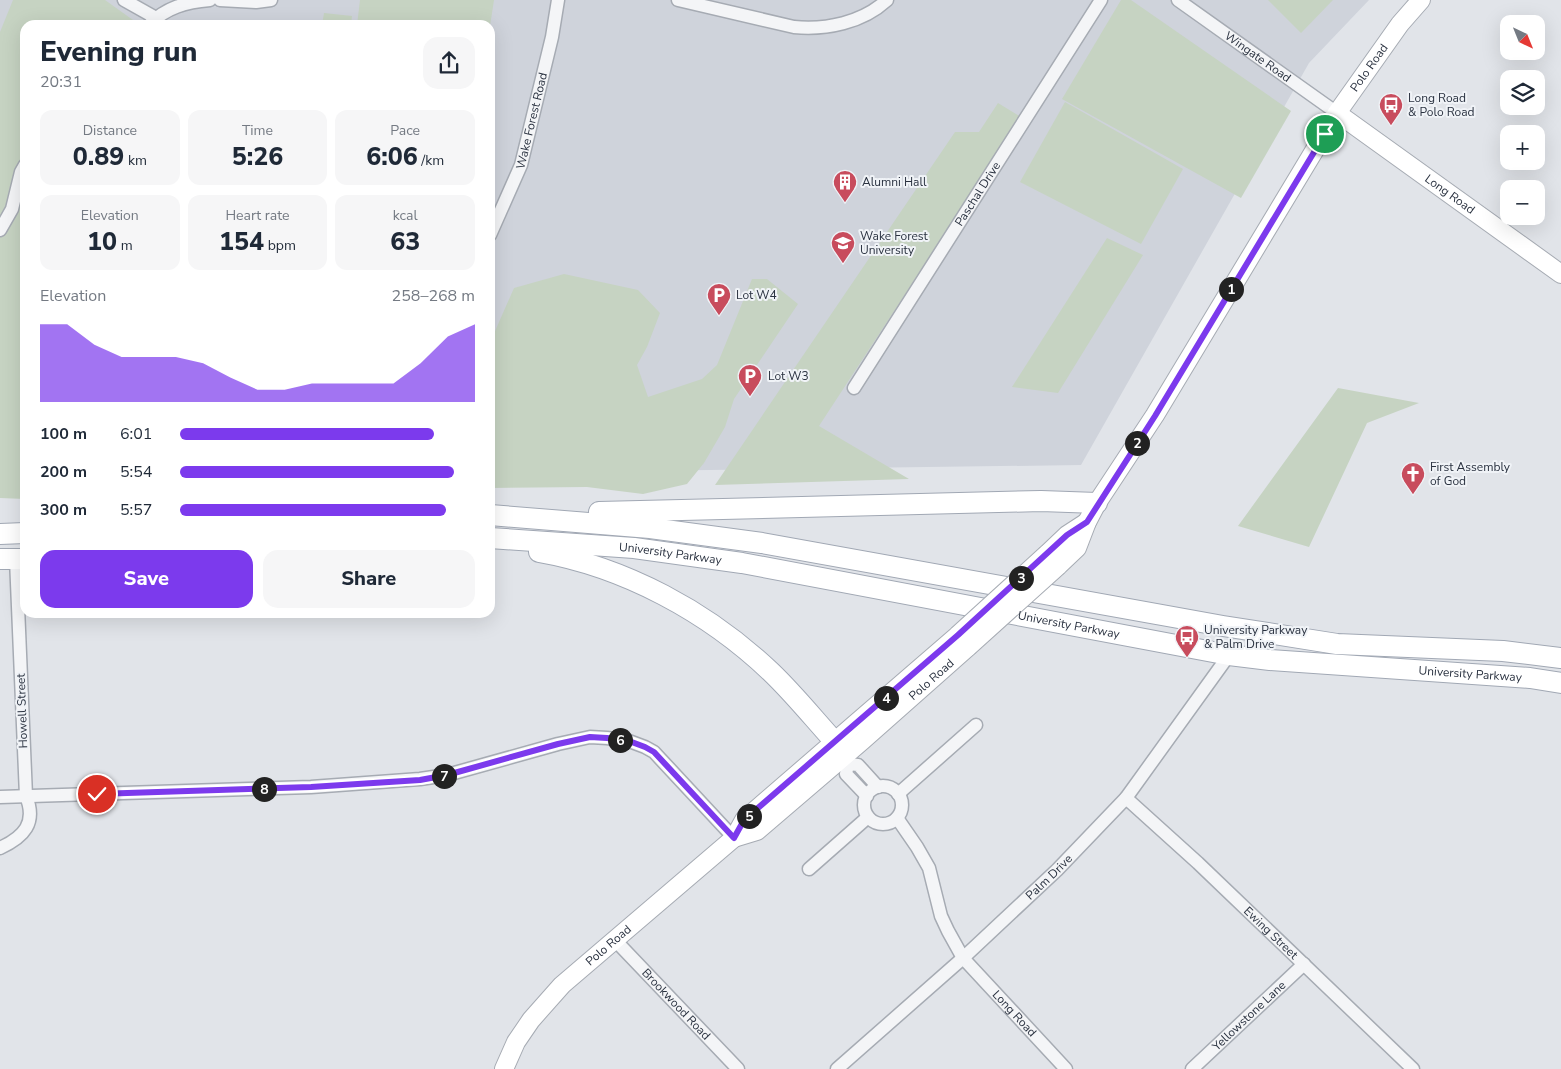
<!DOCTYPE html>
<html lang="en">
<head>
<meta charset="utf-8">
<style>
  body { margin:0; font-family:"Nunito Sans",sans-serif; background:#f6f6f7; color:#1f2937; height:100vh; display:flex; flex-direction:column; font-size:19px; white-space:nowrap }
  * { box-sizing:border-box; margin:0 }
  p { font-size:16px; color:#747a83 }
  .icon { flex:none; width:28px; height:28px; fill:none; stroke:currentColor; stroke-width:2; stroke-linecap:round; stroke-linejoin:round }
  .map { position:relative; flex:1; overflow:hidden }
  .details { position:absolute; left:20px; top:20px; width:475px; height:598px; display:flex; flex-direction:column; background:#fff; border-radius:15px; box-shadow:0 5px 20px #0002 }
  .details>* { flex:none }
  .needle { width:32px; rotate:137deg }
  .buttons { position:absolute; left:1500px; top:15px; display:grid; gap:10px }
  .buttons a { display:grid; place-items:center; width:45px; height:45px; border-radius:10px; background:#fff; box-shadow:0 5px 20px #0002; font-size:25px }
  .pin { position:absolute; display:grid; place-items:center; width:42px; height:42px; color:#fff; margin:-21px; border:2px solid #fff; border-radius:50%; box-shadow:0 1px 5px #0007 }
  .km { position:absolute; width:25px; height:25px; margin:-12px; border-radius:50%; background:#222; color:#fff; font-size:14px; line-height:25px; text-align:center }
  .round { display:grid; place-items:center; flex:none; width:52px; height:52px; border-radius:15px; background:#f6f6f7 }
  .overview { display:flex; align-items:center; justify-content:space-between; height:85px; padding:0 20px }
  h1 { font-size:28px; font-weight:800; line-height:38px }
  .metrics { display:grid; grid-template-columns:repeat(3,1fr); gap:8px; height:85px; padding:5px 20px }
  .metrics div { display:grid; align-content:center; border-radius:12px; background:#f6f6f7; text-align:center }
  .metrics b { font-size:25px; font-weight:800 }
  .metrics small { font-size:14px; font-weight:400 }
  .metrics p { font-size:14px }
  .chart { height:140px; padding:10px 20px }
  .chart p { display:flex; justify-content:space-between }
  .chart svg { width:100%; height:90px; margin-top:5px; fill:#7c3aed; opacity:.7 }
  .cta { display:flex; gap:10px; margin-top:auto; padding:10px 20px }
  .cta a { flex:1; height:58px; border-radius:15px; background:#7c3aed; color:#fff; font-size:20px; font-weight:800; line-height:58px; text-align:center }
  .cta a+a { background:#f6f6f7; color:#1f2937 }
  ul { padding:0 20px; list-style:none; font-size:16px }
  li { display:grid; grid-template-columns:80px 60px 1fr; align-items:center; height:38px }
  li i { height:12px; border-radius:6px; background:#7c3aed }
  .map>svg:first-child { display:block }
  .built { fill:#cfd3db }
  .green { fill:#c6d3c2 }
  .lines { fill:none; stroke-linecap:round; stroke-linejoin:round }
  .minor-casing { stroke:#a6abb3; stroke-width:15 }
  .secondary-casing { stroke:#a6abb3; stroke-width:20 }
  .primary-casing { stroke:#a1a8b4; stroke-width:22 }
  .minor { stroke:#f4f5f7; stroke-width:12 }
  .secondary { stroke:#fff; stroke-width:18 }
  .primary { stroke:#fff; stroke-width:20 }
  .secondary-bridge-casing { stroke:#a6abb3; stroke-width:20; stroke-linecap:butt }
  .secondary-bridge { stroke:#fff; stroke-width:18 }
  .route-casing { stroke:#fff; stroke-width:10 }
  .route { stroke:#7c3aed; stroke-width:6 }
  .labels { text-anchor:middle; stroke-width:4; stroke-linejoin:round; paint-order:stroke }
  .street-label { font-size:12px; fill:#2a3240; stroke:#f0f3f7 }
  .poi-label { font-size:12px; fill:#2a3240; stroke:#f0f3f7; text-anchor:start }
</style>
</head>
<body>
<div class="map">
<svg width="1561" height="1069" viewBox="0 0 1561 1069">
  <rect width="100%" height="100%" fill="#e1e4e9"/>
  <!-- built -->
  <path class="built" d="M0,0h1369l-60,63 -228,402 -591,8v-448h-465l-25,462z"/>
  <!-- green -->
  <g class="green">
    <path d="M13,0h92l35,25h-115v474l-25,-1v-466z"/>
    <path d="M360,0h134l-4,26 -133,-1z"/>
    <path d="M1121,0h10l160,111 -50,87 -179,-99z"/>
    <path d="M1268,0h65l-32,33z"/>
    <path d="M324,13l28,3 -1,9h-29z"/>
    <path d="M1065,102l118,67 -42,75 -121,-62z"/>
    <path d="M998,103l23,14 -202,309 90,53 -194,6 240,-353h24z"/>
    <path d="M1107,238l36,17 -85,138 -46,-6z"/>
    <path d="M564,274l74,16 22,23 -13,34 -10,18 11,32 54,-18 15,-14 35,-86h15l31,25 -64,95 -9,28 -21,36 -17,21 -44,10 -56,-7 -97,1v-141l2,-9 22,-50z"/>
    <path d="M1338,388l81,15 -52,20 -58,124 -71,-21z"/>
  </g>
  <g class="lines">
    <!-- minor casing -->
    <g class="minor-casing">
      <g id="minor">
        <path d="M124,0l32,18"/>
        <path d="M220,0l36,2 15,-2"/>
        <path d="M678,0l116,27c32,3 68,-4 93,-27"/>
        <path id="s1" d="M1178,0l159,113"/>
        <path d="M149,25c17,-18 38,-23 61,-25"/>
        <path d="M0,230l12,-21 9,-37 4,-7"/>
        <path id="s2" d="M490,235l31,-70 31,-128 6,-37"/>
        <path id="s3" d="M854,388l247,-388"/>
        <path d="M842,758l6,6 10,1 20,22"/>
        <path d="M848,764l-2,10 21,22"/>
        <circle cx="883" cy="805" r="19"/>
        <path d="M898,794l78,-69"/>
        <path d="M0,797l311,-10 109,-8 27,-4 111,-31 32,-7 17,1 22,3 16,6 9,5 80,86"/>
        <path id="s4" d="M1126,798l72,65 215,206"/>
        <path id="s5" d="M897,818l20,29 12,21 12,48 7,15 15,27 103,111"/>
        <path d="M0,848c24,-11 37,-25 26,-52l-10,-237"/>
        <path d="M809,869l59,-52"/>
        <path id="s6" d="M614,939l124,130"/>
        <path id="s7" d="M837,1069l126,-111 94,-88 69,-72 103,-143"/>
        <path id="s8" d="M1192,1069l112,-105"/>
      </g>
    </g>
    <!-- secondary casing -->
    <g class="secondary-casing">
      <g id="secondary">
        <path id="s9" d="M1337,113l224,161"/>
        <path d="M1047,554l20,-19 20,-13"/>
        <path id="s10" d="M1058,566l19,-18 10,-26 10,-19 58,-88 182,-302 63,-89 21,-24"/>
        <path id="s11" d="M734,838l23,-7 105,-90 106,-94"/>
        <path id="s12" d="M504,1069l12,-27 15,-22 31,-35 172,-147 10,-18 214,-185"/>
      </g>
    </g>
    <!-- primary casing -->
    <g class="primary-casing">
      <g id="primary">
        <path d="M599,512l442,-11 56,2"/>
        <path d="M490,515l160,13 112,15 461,83 114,18 166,7 58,7"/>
        <path d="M0,534l25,-1"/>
        <path id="s13" d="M490,538l144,10 108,15 487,92 41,5 260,18 31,5"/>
        <path d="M539,552c86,15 169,60 232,120 23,22 43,47 64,70"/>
        <path d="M0,559h25"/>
      </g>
    </g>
    <!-- minor -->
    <use href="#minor" class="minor"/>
    <!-- secondary -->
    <use href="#secondary" class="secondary"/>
    <!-- primary -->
    <use href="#primary" class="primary"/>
    <!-- secondary-bridge casing -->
    <g class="secondary-bridge-casing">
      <g id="secondary-bridge">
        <path d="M958,635l89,-81"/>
        <path d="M968,647l90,-81"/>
      </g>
    </g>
    <!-- secondary-bridge -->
    <use href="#secondary-bridge" class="secondary-bridge"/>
  </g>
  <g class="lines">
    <!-- route casing -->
    <g class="route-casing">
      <path id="route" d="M97,794l214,-7 109,-7 27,-5 111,-31 32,-7 17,1 22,3 16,6 9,5 80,86 10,-18 214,-185 109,-100 20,-13 68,-106 170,-282"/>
    </g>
    <!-- route -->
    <use href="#route" class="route"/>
  </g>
  <!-- icons -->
  <defs>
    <g id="bus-pin" transform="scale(1.25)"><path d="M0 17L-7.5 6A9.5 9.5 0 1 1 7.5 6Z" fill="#c84c5d" stroke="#f0f3f7"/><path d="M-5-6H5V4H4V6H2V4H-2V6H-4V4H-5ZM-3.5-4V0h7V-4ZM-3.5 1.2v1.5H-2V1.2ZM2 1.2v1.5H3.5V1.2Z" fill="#fff"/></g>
    <g id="building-pin" transform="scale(1.25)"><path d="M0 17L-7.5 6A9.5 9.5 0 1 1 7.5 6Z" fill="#c84c5d" stroke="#f0f3f7"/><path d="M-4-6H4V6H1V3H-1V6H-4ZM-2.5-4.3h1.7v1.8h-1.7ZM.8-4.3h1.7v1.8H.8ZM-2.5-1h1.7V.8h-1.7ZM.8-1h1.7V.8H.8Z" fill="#fff"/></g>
    <g id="university-pin" transform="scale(1.25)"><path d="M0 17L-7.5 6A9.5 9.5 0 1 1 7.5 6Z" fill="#c84c5d" stroke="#f0f3f7"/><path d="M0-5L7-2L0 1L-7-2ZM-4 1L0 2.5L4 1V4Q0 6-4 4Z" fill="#fff"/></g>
    <g id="parking-pin" transform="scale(1.25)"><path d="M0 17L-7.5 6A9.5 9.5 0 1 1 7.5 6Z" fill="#c84c5d" stroke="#f0f3f7"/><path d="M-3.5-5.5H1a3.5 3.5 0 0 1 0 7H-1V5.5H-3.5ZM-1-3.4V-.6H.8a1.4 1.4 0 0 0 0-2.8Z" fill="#fff"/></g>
    <g id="church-pin" transform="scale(1.25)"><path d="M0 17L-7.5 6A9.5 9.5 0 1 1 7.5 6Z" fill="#c84c5d" stroke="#f0f3f7"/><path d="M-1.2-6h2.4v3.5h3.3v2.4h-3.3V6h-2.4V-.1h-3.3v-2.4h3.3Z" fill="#fff"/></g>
  </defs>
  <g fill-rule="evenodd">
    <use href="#bus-pin" x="1391" y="105"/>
    <use href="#building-pin" x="845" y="182"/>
    <use href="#university-pin" x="843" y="243"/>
    <use href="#parking-pin" x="719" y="295"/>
    <use href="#parking-pin" x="750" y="376"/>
    <use href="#church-pin" x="1413" y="474"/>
    <use href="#bus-pin" x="1187" y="637"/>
  </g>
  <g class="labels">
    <!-- street labels -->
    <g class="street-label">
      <text dy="4" stroke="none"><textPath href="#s1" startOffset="98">Wingate Road</textPath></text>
      <text dy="4" stroke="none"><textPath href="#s10" startOffset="589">Polo Road</textPath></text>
      <text dy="4" stroke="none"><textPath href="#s2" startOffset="122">Wake Forest Road</textPath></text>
      <text dy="4" stroke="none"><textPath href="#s3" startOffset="230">Paschal Drive</textPath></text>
      <text dy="4" stroke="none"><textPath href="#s9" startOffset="139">Long Road</textPath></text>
      <text dy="4" stroke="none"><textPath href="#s13" startOffset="181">University Parkway</textPath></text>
      <text dy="4" stroke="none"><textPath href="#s13" startOffset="586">University Parkway</textPath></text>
      <text dy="4" stroke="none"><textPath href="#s13" startOffset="991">University Parkway</textPath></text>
      <text dy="4" stroke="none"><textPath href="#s11" startOffset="255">Polo Road</textPath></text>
      <text transform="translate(22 711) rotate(-92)" y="4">Howell Street</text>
      <text dy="4" stroke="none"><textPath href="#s7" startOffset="286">Palm Drive</textPath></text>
      <text dy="4" stroke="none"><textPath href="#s4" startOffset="198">Ewing Street</textPath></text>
      <text dy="4" stroke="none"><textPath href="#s12" startOffset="164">Polo Road</textPath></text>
      <text dy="4" stroke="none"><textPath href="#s6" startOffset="90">Brookwood Road</textPath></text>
      <text dy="4" stroke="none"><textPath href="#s5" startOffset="232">Long Road</textPath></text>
      <text dy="4" stroke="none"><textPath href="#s8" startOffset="78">Yellowstone Lane</textPath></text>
    </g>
    <!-- poi labels -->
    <g class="poi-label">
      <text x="1408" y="102">Long Road<tspan x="1408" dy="14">&amp; Polo Road</tspan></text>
      <text x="862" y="186">Alumni Hall</text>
      <text x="860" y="240">Wake Forest<tspan x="860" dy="14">University</tspan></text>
      <text x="736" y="299">Lot W4</text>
      <text x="768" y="380">Lot W3</text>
      <text x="1430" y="471">First Assembly<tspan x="1430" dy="14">of God</tspan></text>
      <text x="1204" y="634">University Parkway<tspan x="1204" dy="14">&amp; Palm Drive</tspan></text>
    </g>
  </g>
</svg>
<div class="buttons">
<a><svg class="needle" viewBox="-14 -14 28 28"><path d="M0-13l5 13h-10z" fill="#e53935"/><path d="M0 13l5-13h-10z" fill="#747a83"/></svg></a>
<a><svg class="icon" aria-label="layers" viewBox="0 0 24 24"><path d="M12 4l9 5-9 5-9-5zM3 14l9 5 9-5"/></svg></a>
<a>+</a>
<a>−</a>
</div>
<div class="pin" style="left:1325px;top:134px;background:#1e9e55"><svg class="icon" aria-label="arrive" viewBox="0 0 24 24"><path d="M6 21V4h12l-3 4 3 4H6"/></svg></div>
<div class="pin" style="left:97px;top:794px;background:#d93025"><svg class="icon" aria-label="check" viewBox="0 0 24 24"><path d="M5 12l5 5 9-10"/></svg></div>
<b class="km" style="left:1231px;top:289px">1</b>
<b class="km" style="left:1137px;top:443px">2</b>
<b class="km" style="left:1021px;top:578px">3</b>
<b class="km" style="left:886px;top:698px">4</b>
<b class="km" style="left:749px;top:816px">5</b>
<b class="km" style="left:620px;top:740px">6</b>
<b class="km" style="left:444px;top:776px">7</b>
<b class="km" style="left:264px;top:789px">8</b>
<section class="details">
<div class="overview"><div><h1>Evening run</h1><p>20:31</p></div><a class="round"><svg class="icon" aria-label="share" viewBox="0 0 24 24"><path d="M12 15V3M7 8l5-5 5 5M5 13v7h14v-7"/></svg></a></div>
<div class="metrics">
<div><p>Distance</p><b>0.89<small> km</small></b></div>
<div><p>Time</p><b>5:26</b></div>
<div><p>Pace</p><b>6:06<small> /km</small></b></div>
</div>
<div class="metrics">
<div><p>Elevation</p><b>10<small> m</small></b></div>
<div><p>Heart rate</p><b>154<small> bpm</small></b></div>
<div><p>kcal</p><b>63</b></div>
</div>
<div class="chart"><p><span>Elevation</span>258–268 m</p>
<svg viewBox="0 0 160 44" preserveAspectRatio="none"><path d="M0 44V6L10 6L20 16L30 22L40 22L50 22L60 25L70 32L80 38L90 38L100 35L110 35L120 35L130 35L140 25L150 12L160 6V44z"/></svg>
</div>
<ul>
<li><b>100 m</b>6:01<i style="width:86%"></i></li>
<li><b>200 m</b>5:54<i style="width:93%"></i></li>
<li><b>300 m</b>5:57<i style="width:90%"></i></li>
</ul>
<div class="cta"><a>Save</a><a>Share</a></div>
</section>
</div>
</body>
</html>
